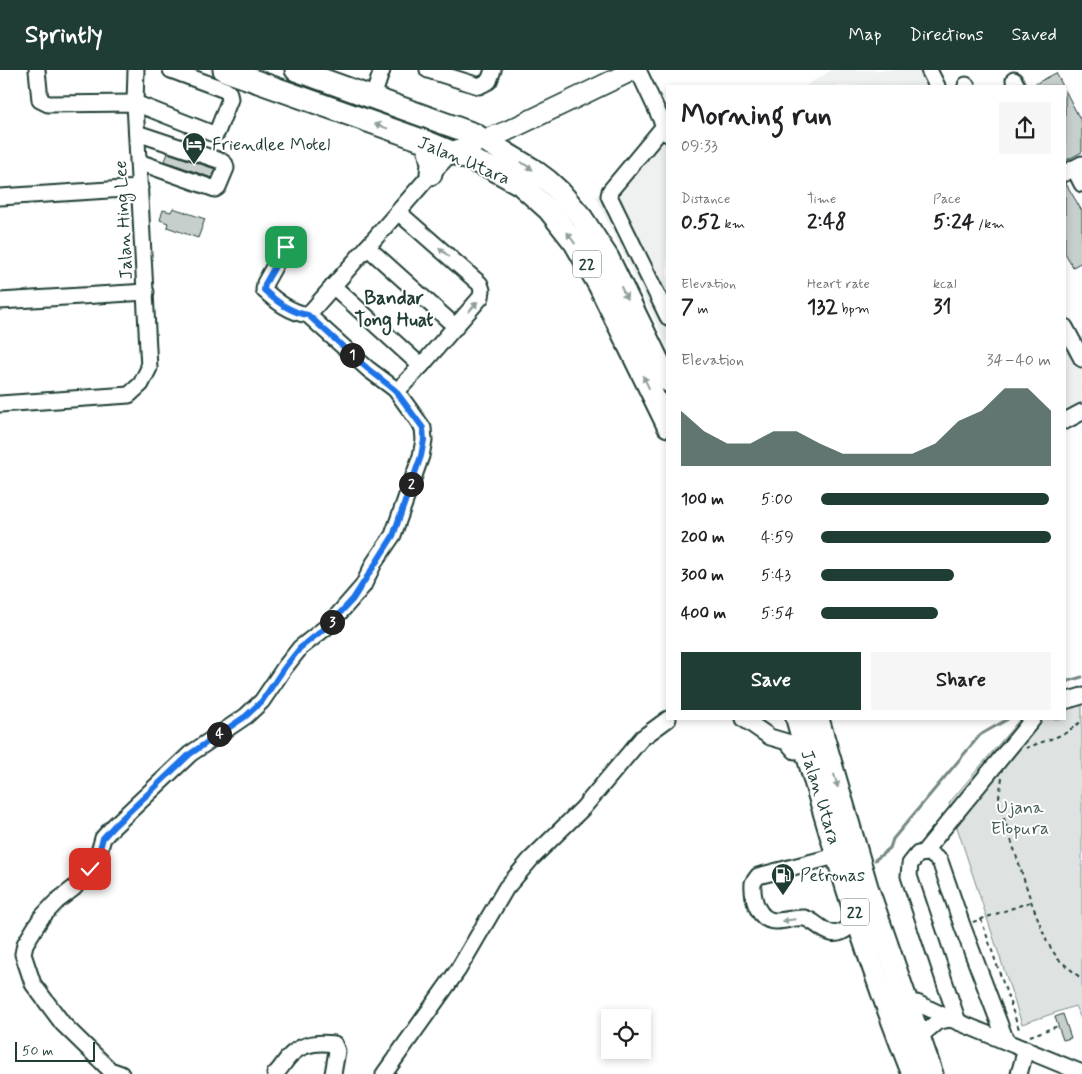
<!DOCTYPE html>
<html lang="en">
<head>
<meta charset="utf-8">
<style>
  body { margin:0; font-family:Mynerve,sans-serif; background:#f6f6f6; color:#202124; height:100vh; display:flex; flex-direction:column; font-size:19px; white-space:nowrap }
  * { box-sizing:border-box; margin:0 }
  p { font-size:16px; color:#757577 }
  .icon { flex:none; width:28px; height:28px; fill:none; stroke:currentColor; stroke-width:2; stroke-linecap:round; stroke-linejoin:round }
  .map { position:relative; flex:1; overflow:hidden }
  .details { position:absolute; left:666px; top:15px; width:400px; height:635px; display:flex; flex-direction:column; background:#fff; border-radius:0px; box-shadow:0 2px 8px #0003 }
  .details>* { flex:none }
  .tools { position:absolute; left:601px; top:939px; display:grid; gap:10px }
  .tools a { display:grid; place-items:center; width:50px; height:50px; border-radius:0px; background:#fff; box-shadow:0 2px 8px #0003; font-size:25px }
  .scale { position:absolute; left:15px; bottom:12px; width:80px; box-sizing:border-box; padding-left:5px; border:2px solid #1f3d34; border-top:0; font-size:14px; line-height:18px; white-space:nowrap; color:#1f3d34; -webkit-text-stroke:4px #fff; paint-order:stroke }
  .pin { position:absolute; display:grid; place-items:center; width:42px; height:42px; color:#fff; margin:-21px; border-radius:10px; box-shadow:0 2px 8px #0006 }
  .km { position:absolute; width:25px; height:25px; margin:-12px; border-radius:50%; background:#222; color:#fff; font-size:14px; line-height:25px; text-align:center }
  .round { display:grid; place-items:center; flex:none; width:52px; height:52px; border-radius:0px; background:#f6f6f6 }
  .overview { display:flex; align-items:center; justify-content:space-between; height:85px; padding:0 15px }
  h1 { font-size:28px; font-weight:700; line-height:38px }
  .metrics { display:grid; grid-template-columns:repeat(3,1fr); gap:8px; height:85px; padding:5px 15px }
  .metrics div { display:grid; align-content:center }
  .metrics b { font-size:21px; font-weight:700 }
  .metrics small { font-size:14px; font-weight:400 }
  .metrics p { font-size:14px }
  .chart { height:140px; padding:10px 15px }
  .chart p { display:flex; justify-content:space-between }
  .chart svg { width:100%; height:90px; margin-top:5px; fill:#1f3d34; opacity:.7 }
  .action { display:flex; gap:10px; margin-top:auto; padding:10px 15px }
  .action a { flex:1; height:58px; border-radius:0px; background:#1f3d34; color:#fff; font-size:20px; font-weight:700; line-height:58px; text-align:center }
  .action a+a { background:#f6f6f6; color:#202124 }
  ul { padding:0 15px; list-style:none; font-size:16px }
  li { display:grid; grid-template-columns:80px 60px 1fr; align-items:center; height:38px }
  li i { height:12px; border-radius:6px; background:#1f3d34 }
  header { display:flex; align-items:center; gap:30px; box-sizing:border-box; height:70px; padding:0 25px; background:#1f3d34; color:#fff }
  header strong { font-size:24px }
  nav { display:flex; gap:28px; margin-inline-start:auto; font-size:18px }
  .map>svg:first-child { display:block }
  .built { fill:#eef1f0 }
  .green { fill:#dee3e2; stroke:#7e908b }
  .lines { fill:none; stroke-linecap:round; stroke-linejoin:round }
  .stream { stroke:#758883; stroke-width:3 }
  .building { fill:#c7cfcc; stroke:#1f3d34 }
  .minor-casing { stroke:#1f3d34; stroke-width:19 }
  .major-casing { stroke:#1f3d34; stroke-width:22 }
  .highway-casing { stroke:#1f3d34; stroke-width:25 }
  .path { stroke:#1f3d34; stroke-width:2; stroke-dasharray:4 4; stroke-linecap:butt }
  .minor { stroke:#fff; stroke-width:15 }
  .major { stroke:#fff; stroke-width:19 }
  .highway { stroke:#fff; stroke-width:21 }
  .oneway { fill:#8f9e9a }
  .route-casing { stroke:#fff; stroke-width:10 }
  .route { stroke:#1a73e8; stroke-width:6 }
  .labels { text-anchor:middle; stroke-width:4; stroke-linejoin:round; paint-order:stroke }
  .shield { fill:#fff; stroke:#627771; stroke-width:1 }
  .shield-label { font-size:16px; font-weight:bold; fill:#1f3d34 }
  .poi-label { font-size:18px; fill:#1f3d34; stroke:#fff; text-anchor:start }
  .street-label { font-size:18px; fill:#1f3d34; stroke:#fff }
  .park-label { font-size:18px; fill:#455e57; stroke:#fff }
  .neighbourhood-label { font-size:19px; font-weight:bold; fill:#1f3d34; stroke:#fff }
</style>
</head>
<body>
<header>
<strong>Sprintly</strong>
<nav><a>Map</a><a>Directions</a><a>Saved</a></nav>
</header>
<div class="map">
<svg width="1082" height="1004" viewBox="0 0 1082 1004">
  <rect width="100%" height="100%" fill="#fff"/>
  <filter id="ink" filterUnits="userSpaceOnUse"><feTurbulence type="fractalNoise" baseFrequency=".02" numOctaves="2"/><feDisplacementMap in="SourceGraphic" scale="10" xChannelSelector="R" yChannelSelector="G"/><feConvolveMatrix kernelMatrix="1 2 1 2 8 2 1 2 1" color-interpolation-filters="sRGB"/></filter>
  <g filter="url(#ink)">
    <!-- built -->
    <g class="built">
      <path d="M832,0h103l9,16h-139z"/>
      <path d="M667,38v238l-71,-149z"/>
      <path d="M1065,244l17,30v79l-17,8z"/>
    </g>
    <!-- green -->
    <path class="green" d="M1082,617v334l-7,-15 -53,18 -73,-221 71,-84h45v-27z"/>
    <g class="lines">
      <!-- stream -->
      <g class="stream">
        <path d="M1065,612l17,-5"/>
        <path d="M875,790l15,-12 3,-9 87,-104 28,-16"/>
      </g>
    </g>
    <!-- building -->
    <g class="building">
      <path d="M1056,3l7,13h-32z"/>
      <path d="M1065,20l17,33v29l-17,9z"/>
      <path d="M168,83l47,16 -3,9 -47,-17z"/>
      <path d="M1065,112l17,29v51l-9,5 -8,-14z"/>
      <path d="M173,138l32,11 -7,19 -31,-11 1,-4 -8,-3 3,-10 8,2z"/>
      <path d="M1063,944l8,24 -8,2 -8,-23z"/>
    </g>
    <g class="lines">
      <!-- minor casing -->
      <g class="minor-casing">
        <g id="minor">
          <path d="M37,0l3,30 8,4 87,-1 76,30 6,-1 13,-33 -1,-6 -4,-3 -54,-20"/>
          <path d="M428,0l51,16 10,-5 4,-11"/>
          <path d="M638,0l30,64"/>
          <path d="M929,0l8,16"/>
          <path d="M1014,10l3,6"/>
          <path d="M966,15l1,1"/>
          <path d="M373,27l9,-27"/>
          <path d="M664,56l-54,65 -1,5 59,121"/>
          <path d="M137,63l84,28 4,3 1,4 -8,19 -3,2 -76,-27"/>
          <path d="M1074,98l8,16"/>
          <path d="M1065,103l17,-9"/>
          <path d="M0,127l140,-9"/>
          <path d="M285,177l-20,36 -1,7c13,12 26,22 44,25l60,54 27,20h4l22,-23"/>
          <path d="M367,177l89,80"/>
          <path d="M333,216l88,80 60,-69 1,-7 -2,-6 -82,-72"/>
          <path d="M0,231l146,-9"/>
          <path d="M308,245l123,-141 21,-22"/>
          <path d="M1065,257l17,32"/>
          <path d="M0,334l129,-9 12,-11 8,-16 -14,-265 1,-33"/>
          <path d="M1065,351l17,-9"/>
          <path d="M1065,631l17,-5"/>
          <path d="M744,649l26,18 17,5 8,9"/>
          <path d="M923,783l110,-134"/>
          <path d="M828,788l-70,18 -5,7c-1,15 5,39 24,38 9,0 18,-4 27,-3 14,2 25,27 45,9"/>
          <path d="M917,933l34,16 131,54"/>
          <path d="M958,952l-49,-146 1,-12 8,-10 11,-1 11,8 22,64 44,116"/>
          <path d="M925,962l13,-11 13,-2"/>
          <path d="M121,1004l-11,-4 -47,-46 -30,-40 -10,-30 2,-10 16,-26 16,-17 17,-13 16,-19 9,-17 4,-14 11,-12 76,-72 56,-38 16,-15 23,-34 15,-19 29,-23 34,-39 11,-23 19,-28 28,-79 3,-16 -1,-12 -28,-39"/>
          <path d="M275,1004c7,-6 11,-16 18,-21 11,-10 28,-11 41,-9l3,7 -4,23"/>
          <path d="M384,1004l74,-104 48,-82 25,-29 52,-51 59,-70 26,-19"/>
          <path d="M1019,1004l7,-25"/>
        </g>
      </g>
      <!-- major casing -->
      <g class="major-casing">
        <path id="major" d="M452,82l55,-21 127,-61"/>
      </g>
      <!-- highway casing -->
      <g class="highway-casing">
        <g id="highway">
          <path d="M224,0l203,72 66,27 27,15 29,26 26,33 24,42 69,141"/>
          <path d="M296,0l178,64 58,35 16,12 12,11 22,26 26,40 60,123"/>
          <path d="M427,72l5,21 -1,11"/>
          <path d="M797,649c34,119 69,239 116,355"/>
          <path d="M818,649l49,168 65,187"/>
        </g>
      </g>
      <!-- path -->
      <g class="path">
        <path d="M1026,678l38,-14 18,-13"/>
        <path d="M1002,708l-3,19 2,12 30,92 16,41 11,17 24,20"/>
        <path d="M981,849l39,113"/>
        <path d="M973,852l57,-20"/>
        <path d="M1030,966l28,-10"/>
      </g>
      <!-- minor -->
      <use href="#minor" class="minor"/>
      <!-- major -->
      <use href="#major" class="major"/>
      <!-- highway -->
      <use href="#highway" class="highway"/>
    </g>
    <!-- one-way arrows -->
    <defs><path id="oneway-solid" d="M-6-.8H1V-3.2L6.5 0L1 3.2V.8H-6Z" transform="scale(1.25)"/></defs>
    <g class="oneway">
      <use href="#oneway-solid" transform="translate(381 56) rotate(-160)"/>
      <use href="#oneway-solid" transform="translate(527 96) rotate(33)"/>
      <use href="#oneway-solid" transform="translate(571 168) rotate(-125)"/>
      <use href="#oneway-solid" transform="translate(444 182) rotate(-139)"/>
      <use href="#oneway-solid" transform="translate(624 223) rotate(64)"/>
      <use href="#oneway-solid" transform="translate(473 237) rotate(-49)"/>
      <use href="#oneway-solid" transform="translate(646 312) rotate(-116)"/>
      <use href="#oneway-solid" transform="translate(836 711) rotate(74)"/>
      <use href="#oneway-solid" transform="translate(789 850) rotate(173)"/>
    </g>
  </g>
  <g class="lines" filter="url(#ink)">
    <!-- route casing -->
    <g class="route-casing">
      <path id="route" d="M90,799l9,-17 4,-14 11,-12 76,-72 56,-38 16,-15 23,-34 15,-19 29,-23 24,-26 40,-63 28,-80 3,-16 -1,-12 -28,-38 -27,-21 -60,-54c-18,-3 -31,-13 -44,-25l1,-6 21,-37"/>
    </g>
    <!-- route -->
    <use href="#route" class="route"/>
  </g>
  <!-- icons -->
  <defs>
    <g id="hotel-pin" transform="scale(1.25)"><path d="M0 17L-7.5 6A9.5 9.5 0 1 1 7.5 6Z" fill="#1f3d34" stroke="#fff"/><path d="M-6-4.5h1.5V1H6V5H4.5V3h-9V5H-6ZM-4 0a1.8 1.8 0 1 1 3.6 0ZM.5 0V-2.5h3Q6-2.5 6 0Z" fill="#fff"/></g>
    <g id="fuel-pin" transform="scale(1.25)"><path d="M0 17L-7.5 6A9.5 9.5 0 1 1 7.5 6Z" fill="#1f3d34" stroke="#fff"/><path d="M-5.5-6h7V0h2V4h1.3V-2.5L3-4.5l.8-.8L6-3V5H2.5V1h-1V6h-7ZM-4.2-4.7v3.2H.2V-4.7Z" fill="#fff"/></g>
  </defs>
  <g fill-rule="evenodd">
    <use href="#hotel-pin" x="194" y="74"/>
    <use href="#fuel-pin" x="783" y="805"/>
  </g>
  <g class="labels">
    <!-- shield labels -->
    <g class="shield">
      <rect x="573" y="180.5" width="28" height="27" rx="4"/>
      <rect x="841" y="828.5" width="28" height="27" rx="4"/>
    </g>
    <g class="shield-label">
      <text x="587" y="200">22</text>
      <text x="855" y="848">22</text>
    </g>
    <!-- poi labels -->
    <g class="poi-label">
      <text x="212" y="80">Friendlee Motel</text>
      <text x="800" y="811">Petronas</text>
    </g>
    <!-- street labels -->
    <g class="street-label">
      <text transform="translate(464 90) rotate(23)" y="6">Jalan Utara</text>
      <text transform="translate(123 150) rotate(-93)" y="6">Jalan Hing Lee</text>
      <text transform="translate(821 727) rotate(73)" y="6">Jalan Utara</text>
    </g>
    <!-- park labels -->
    <g class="park-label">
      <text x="1020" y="743">Ujana<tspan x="1020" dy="21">Elopura</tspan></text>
    </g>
    <!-- neighbourhood labels -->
    <g class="neighbourhood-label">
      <text x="394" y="234">Bandar<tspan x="394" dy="22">Tong Huat</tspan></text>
    </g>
  </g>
</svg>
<div class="tools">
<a><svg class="icon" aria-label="locate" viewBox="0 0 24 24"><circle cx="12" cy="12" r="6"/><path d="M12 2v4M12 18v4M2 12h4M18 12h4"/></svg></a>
</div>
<div class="scale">50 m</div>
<div class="pin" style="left:286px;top:177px;background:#1e9e55"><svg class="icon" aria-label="arrive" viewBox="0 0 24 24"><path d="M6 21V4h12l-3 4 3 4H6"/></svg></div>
<div class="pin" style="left:90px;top:799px;background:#d93025"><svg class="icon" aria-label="check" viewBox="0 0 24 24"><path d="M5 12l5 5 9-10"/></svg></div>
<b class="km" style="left:352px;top:285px">1</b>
<b class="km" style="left:411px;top:414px">2</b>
<b class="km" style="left:332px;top:552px">3</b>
<b class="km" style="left:219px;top:664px">4</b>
<section class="details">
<div class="overview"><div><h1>Morning run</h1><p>09:33</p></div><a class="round"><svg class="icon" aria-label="share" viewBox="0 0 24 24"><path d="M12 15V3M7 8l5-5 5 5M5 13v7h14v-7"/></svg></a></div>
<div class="metrics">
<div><p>Distance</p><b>0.52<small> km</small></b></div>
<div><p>Time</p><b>2:48</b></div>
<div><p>Pace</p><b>5:24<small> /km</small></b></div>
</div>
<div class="metrics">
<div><p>Elevation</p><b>7<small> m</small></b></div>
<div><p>Heart rate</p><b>132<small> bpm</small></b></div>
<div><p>kcal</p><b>31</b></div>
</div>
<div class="chart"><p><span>Elevation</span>34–40 m</p>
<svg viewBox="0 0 160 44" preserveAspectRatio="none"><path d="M0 44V17L10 27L20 33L30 33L40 27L50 27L60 33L70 38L80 38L90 38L100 38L110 33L120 22L130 17L140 6L150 6L160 17V44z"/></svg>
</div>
<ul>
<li><b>100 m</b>5:00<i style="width:99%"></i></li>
<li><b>200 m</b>4:59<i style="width:100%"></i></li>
<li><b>300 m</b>5:43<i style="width:58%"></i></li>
<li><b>400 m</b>5:54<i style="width:51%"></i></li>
</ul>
<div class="action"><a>Save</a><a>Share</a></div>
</section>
</div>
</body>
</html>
